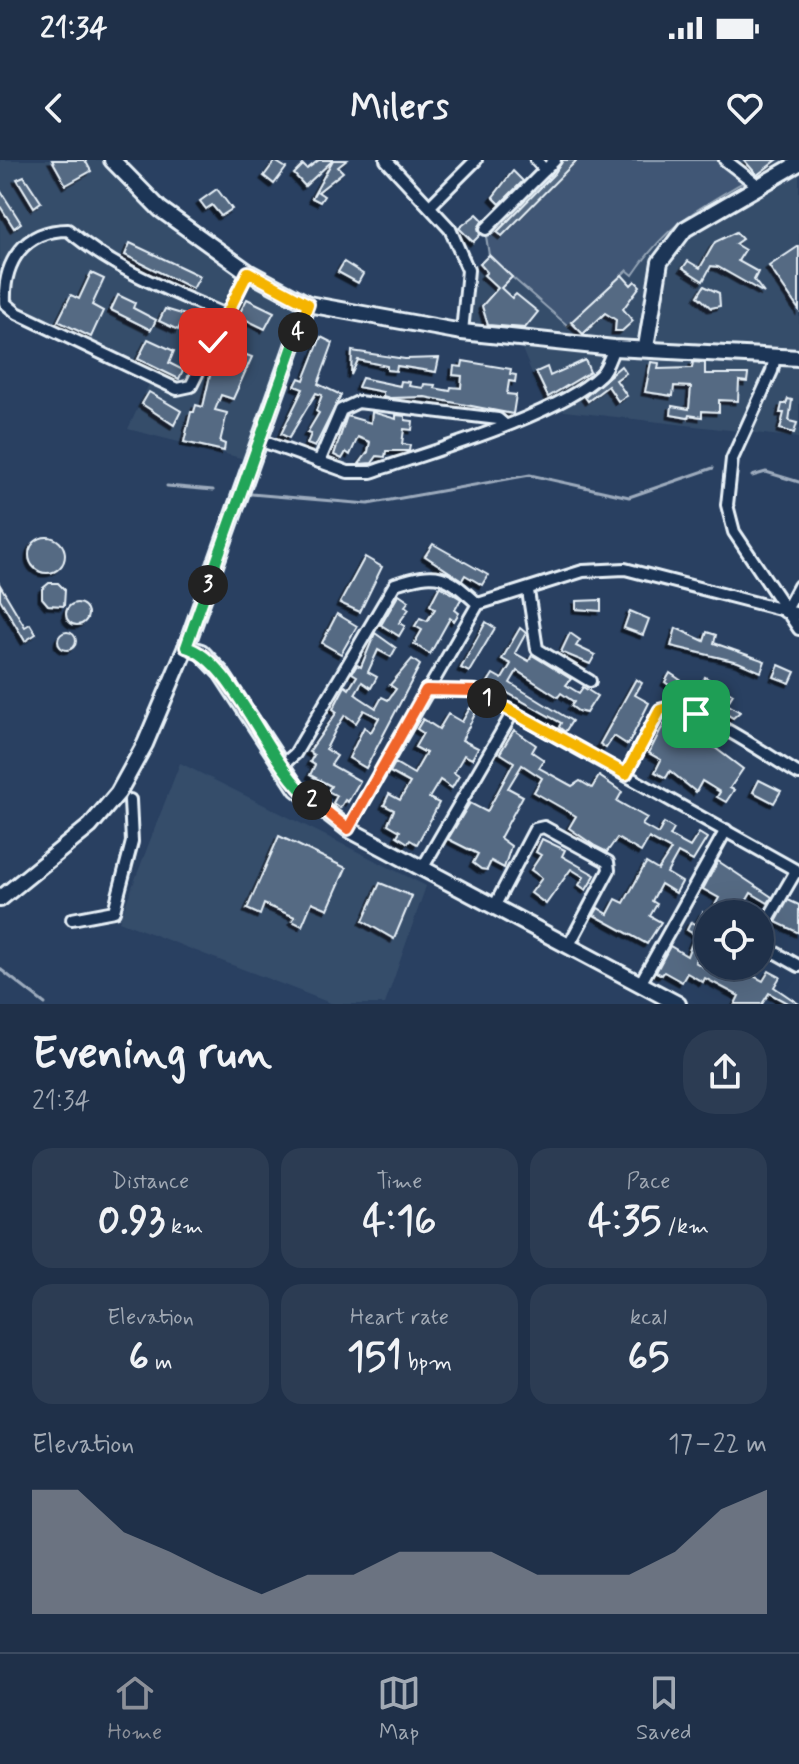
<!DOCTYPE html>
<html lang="en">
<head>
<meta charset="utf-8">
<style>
  body { margin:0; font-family:Mynerve,sans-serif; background:#2c3c53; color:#f1f3f6; height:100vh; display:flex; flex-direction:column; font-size:30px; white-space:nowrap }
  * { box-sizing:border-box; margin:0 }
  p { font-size:26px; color:#a1a9b4 }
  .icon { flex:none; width:44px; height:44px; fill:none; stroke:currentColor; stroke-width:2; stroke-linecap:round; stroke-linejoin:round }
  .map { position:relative; height:844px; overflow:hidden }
  .details { display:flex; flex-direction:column; background:#1f3049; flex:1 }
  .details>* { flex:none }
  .tools { position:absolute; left:694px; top:740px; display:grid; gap:16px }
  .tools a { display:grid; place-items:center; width:80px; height:80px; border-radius:50%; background:#1f3049; box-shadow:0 8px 32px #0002,0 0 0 2px #3c4b61; font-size:40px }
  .pin { position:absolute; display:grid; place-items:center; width:68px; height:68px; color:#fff; margin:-34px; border-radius:16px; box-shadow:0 4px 12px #0006 }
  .km { position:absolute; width:40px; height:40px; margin:-20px; border-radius:50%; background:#222; color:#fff; font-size:22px; line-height:40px; text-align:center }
  .round { display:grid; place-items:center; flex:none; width:84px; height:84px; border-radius:32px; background:#2c3c53 }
  .overview { display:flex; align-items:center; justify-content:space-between; height:136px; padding:0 32px }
  h1 { font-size:44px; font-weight:700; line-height:60px }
  .metrics { display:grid; grid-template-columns:repeat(3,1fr); gap:12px; height:136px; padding:8px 32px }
  .metrics div { display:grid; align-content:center; border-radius:20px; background:#2c3c53; text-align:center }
  .metrics b { font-size:40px; font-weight:700 }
  .metrics small { font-size:22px; font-weight:400 }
  .metrics p { font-size:22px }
  .chart { height:224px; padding:16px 32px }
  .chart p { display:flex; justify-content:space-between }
  .chart svg { width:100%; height:144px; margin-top:8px; fill:#8c9099; opacity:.7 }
  .status { display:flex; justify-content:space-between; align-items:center; height:56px; padding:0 40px; background:#1f3049; direction:ltr }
  .status svg { height:22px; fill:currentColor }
  header { display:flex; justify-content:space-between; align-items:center; height:104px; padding:0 32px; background:#1f3049; font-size:36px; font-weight:700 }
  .menu { display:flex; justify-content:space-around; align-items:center; height:112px; border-top:2px solid #3c4b61; background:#1f3049; font-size:22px; color:#a1a9b4 }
  .menu a { display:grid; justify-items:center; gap:4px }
  .menu .selected { color:#8c9099 }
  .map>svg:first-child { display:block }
  .built { fill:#364d6b }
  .green { fill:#415774; stroke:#94a4b6; stroke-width:2 }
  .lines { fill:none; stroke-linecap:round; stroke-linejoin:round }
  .stream { stroke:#9dabbd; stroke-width:3 }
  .building { fill:#556a83; stroke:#e8f1f8; stroke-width:2; filter:url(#shadow) }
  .street-casing { stroke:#e8f1f8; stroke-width:16 }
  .secondary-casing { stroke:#e8f1f8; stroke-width:20 }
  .street { stroke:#1d3557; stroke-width:10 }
  .secondary { stroke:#1d3557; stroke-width:14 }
  .split-1-casing { stroke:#fff; stroke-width:16 }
  .split-2-casing { stroke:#fff; stroke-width:16 }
  .split-3-casing { stroke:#fff; stroke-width:16 }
  .split-4-casing { stroke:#fff; stroke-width:16 }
  .split-5-casing { stroke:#fff; stroke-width:16 }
  .split-1 { stroke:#f5b400; stroke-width:10 }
  .split-2 { stroke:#f0652b; stroke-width:10 }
  .split-3 { stroke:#22a559; stroke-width:10 }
  .split-4 { stroke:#22a559; stroke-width:10 }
  .split-5 { stroke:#f5b400; stroke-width:10 }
</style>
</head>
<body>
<div class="status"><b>21:34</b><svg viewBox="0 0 49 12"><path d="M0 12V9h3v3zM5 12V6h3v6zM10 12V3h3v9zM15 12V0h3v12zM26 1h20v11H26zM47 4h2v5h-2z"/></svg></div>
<header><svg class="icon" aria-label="back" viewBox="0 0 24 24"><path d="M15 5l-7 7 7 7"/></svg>Milers<svg class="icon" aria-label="heart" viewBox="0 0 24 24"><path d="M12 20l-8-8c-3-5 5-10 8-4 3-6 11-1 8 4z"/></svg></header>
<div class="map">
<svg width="799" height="844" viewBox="0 0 799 844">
  <defs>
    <filter id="shadow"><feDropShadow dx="-3.5" dy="3.5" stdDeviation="0" flood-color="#0009"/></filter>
  </defs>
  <rect width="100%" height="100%" fill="#294061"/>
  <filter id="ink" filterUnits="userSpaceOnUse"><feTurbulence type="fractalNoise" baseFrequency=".0125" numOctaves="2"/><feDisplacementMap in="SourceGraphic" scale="16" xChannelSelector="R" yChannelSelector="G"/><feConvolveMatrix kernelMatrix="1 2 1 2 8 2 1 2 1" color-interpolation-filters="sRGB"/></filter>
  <g filter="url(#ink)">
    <!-- built -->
    <g class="built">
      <path d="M0,0h103l62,65 68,47 66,38 -54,149 -117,-30 23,-49 -151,-73z"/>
      <path d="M717,0h82v278l-252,-29 -25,-60 -55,-7 7,-78h6l23,22 9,-9 116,-7 6,5 20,-31 20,-21 71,-42z"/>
      <path d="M180,603l246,123 -41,118h-52l-214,-83z"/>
    </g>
    <!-- green -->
    <path class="green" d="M568,0h149l28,21c-51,30 -78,43 -112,94l-6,-5 -59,56 -56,-49 -9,9 -23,-22 9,-9 -3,-19 11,-5z"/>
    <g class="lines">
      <!-- stream -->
      <g class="stream">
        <path d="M752,316l14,-4 33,10"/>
        <path d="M167,326l46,4"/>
        <path d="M251,334l117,10 162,-29 99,22 84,-29"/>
        <path d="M0,809l45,35"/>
      </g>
    </g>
    <!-- building -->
    <g class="building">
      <path d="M52,0h33l6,11 -25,14z"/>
      <path d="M319,0h14l-28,26 -11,-12 9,-9 4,4z"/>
      <path d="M333,0h14l-9,7 5,5 -25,20 6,4 -4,6 -8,-4z"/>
      <path d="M563,0h14l-75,76 -5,-4 58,-59z"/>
      <path d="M744,0h33l-20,15z"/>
      <path d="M275,1l11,7 -12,16 -10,-8z"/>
      <path d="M513,11l10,10 -23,23 -7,-7z"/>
      <path d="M24,16l17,26 -7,5 -17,-28z"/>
      <path d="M217,29l15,20 -11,7 -9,-11 -6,4 -6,-8z"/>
      <path d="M0,30l21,33 -7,5 -14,-22z"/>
      <path d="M477,54l6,6 -5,8 2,7 -7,7 -14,-14z"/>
      <path d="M736,72l6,7 -7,5 10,6 -7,11 20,11 -4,8 10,13 -46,-26 -7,-1 -8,15 -20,-13 5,-7 12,7 15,-26z"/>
      <path d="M130,83l70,33 -7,13 -68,-34z"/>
      <path d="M799,86v64l-30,-44z"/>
      <path d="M489,95l23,22 -11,11 11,10 4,-4 22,18 -13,16 -37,-3 -6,-19 16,-18 -14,-13 3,-3 -7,-8z"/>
      <path d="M344,102l19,12 -5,9 -20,-11z"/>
      <path d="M91,113l13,6 -12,26 11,6 -12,26 -33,-16 13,-26 8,4z"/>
      <path d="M622,115l9,10 4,-4 5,5 -17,23 10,12 -11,10h-7l1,-11 -11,-7 -22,21 -12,-12z"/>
      <path d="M704,126l15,7 1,13 -9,2 -13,-12z"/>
      <path d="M118,135l17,8 -2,5 23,12 -5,10 -40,-20z"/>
      <path d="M247,139l27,13 -9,17 -27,-13z"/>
      <path d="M165,149l20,6 -7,15 -19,-9z"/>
      <path d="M321,177l12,6 -15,41 23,11 -26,52 -8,-3 4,-10 -4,-1 12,-20 -3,-2 6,-16 -6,-2 -27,45 -8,-4 22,-45 -8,-3 4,-8 5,2z"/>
      <path d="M148,179l26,12 -5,12 14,7 -4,9 -41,-20z"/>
      <path d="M228,188l24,9 -19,42 -12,-4 -6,15 12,3 -7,29 5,2 -1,7 -40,-9 7,-30h3l2,-7 7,2 8,-36 5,1z"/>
      <path d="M352,191l53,8 34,-1 -3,14 -39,-6 -1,5 -9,-1v-4l-29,-6 -7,15z"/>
      <path d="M585,200l5,12 -42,25 -12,-25 11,-5 3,9z"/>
      <path d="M463,201l48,8 -1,5 6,1 -1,7 -6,-1 -2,13 9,1 -3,19 -88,-17 -35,1 -7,-2v-4l-25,-5 4,-9 38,8 1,-5 9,1 -1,4 14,2 1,-4 11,1 -1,3 16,3 1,-4 10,1 1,-12 -9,-1 1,-9 8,1z"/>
      <path d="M651,202l8,1 -1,6 34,-1 1,-6 12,1v11h43l-1,8 -8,-1 -1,20 -19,-1v12l-17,-1v6l-13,-2 -1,3 -17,-3 1,-9 17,3 2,-22 -17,-1 -1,10 -28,-4z"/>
      <path d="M621,206l5,7 -10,7 11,16 -9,5 -10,-15 -20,15 -3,-4z"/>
      <path d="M149,232l32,19 -7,14 -32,-21z"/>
      <path d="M788,239l4,1 -3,21 8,2 -3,10 -14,-4 4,-16h-4l2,-9h4z"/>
      <path d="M372,252l24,7v-4l9,1v4l8,1 -1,9 -8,-1 -2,15 8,1 -1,6h-23l-1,6 -8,-1 -5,7 -13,1 9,-12 2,-10 -12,-5 -8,18 -4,-3 -4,7 -8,-4 13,-39 24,7z"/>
      <circle cx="47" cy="395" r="18"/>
      <path d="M433,384l55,31 -6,10 -17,-10 -3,5 -37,-24z"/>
      <path d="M365,397l17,10 -22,45 -20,-9z"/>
      <path d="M49,423h9l7,7 -1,16 -16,-1 -6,-7v-9z"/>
      <path d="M0,425l25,42 5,-3 6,10 -11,7 -25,-42z"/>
      <path d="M440,426l21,13 -6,11 4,3 -5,8 -4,-3 -20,36 -16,-10 8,-14 -7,-4 5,-8 7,3 8,-12 -5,-4z"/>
      <path d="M399,434l10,7 -4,5 4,3 -10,14 6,3 -6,10 -18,-11z"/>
      <path d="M601,440v11l-25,-2v-8z"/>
      <circle cx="77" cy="454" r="11"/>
      <path d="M630,451l19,8 -6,16 -19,-7z"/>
      <path d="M337,454l20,12 -16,28 -19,-11z"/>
      <path d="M486,462l9,6 -26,44 -8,-4z"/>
      <path d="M520,468l6,5 -11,20 14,8 3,-6 39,24 -5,6 13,8 4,-6 14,9 -11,17 -8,-2 -7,-5 3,-4 -13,-9 -3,4 -41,-26 -7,12 62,38 -7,11 -6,-5 2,-4 -73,-41 5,-8 9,5 9,-15 -9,-5z"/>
      <path d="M676,468l28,13 3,-9 9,3 -2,8 51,18 -4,11 -23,-10 -67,-16z"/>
      <circle cx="67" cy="481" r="9"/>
      <path d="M375,473l21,15 -5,9 -13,-7 -10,22 9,5 -6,11 -9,-6 -7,12 4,3 17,11 6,-11 6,3 8,-11 -6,-4 22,-26 8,6 -54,103 -17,-10 15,-31 7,5 8,-14 -15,-8 -8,13 -11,-8 -9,14 -10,20 11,7 -6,9 29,16 -12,21 -3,-2 -5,8 -7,-5 4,-7 -9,-5 3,-5 -21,-11 5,-10 -5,-3 4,-7 -5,-3 28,-40 -4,-3 12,-23 4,3 8,-13 -5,-3 5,-8 4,2z"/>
      <path d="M570,473l10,7 -4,6 19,9 -5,9 -29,-12z"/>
      <path d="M779,505l16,7 -5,11 -16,-6z"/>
      <path d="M670,513l27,18 8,-14 10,6 18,11 -6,10 13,8 -7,6 -37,-23 -5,8 -26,-21z"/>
      <path d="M636,519l6,4 -7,12 14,8 -21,42 -14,-9 -8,12 -6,-4z"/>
      <path d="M470,548l6,4 -14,28 16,8 -6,11 -8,-4 -10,18 5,3 -7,12 -12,-8 -11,18 10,5 -8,16 -14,25 -7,-4 -2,3 -11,-7 3,-5 -12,-7 6,-14 -10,-5 5,-11 11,6 10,-17 -20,-11 5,-9 19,11 12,-21 -11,-6 8,-14 -6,-4 6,-10 16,10 9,-15 14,8z"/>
      <path d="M683,560l16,7 -2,4 11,7 -2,3 37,28 -13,19 4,2 -8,12 -9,-5 3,-5 -18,-11 -6,11 -26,-21 -4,7 -11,-6 6,-12 -12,-7 11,-22 6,-10 12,7z"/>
      <path d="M514,570l22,15 -4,7 12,8 -5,8 33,18 8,-5 12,7 7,-12 23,16 -5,9 30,17 -5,7 16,9 6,-11 10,6 -4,7 20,11 9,-14 8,5 -14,23 -15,-8 -11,20 15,9 -6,11 -15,-9 -9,17 5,3 -7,12 11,6 -14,22 -53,-29 4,-7 10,6 8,-15 8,4 22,-40 12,7 13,-20 -22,-12 -8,14 -24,-14 -10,14 -12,-6 -26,-18 7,-12 -42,-24 8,-14 -20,-13 -14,23 15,8 -23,42 11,8 -7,22 -13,-7 -4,9 -6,-1 -8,-6 5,-9 -30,-15 22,-36 17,9 27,-50 -14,-9z"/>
      <path d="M759,620l22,11 -7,12 -21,-11z"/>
      <path d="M279,676l67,32 -18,41 -16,-7 -10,24 -10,-5 3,-4 -31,-13 -4,11 -13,-6z"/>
      <path d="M542,679l23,11 -3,6 33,19 -9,15 -7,-5 5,-8 -13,-8 -25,35 -15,-11 11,-15 -11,-8 10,-15 -5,-3z"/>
      <path d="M718,701l54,36 -4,6 -17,-10 -12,21h-29l9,-16 -16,-9z"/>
      <path d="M380,723l32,13 -18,43 -31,-18z"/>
      <path d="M788,740l11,5v28l-23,-11z"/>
      <path d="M703,752l5,3v19l-13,28 17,10 4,-6h18l29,15 6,-10 11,6 -6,10 25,17h-10l-20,-11 -7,11h-27l4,-8 -34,-18 -2,4 -16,-9 -5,9 -18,-10 -2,3 -6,-3 14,-26 17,10 8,-21 -8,-5 4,-8 5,3z"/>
    </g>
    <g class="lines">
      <!-- street casing -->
      <g class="street-casing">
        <g id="street">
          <path d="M386,0l64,69 18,41 -6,62"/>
          <path d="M536,0l9,10 10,-10"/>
          <path d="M725,0l35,27"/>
          <path d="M430,46l46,-46"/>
          <path d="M486,69l59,-59"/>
          <path d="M226,155c-55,-24 -112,-45 -158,-85 -44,0 -65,32 -63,73l12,10 160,76 14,-3 57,-114"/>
          <path d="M775,196l-3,15 -40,88 -5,46 7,27 65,97"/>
          <path d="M259,280l89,32h23c59,-20 186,-56 229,-97 7,-6 10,-19 14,-27"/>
          <path d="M319,302l22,-52 17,-8 140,17 7,6"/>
          <path d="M528,431l9,58 53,32"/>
          <path d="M785,452l14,-26"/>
          <path d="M426,530l49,1 324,181"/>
          <path d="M280,607l15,-13 100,-170c44,-14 50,-10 83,20"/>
          <path d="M626,614l34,-64c34,-9 107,46 139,64"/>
          <path d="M348,669l130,-225 105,-33 42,-2 174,45"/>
          <path d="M423,707l90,-155"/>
          <path d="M495,745l40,-76 9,-2 64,35 1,8 -40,75"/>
          <path d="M72,759l42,-8 18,-69 -2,-42"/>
          <path d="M760,773l36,-62"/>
          <path d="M760,784l39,22"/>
          <path d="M640,824l86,-154"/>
        </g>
      </g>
      <!-- secondary casing -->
      <g class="secondary-casing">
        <g id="secondary">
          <path d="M112,0l48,49 88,63 60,32 154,28 152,16 185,10"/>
          <path d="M646,187l14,-85 25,-33 114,-66"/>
          <path d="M186,487l15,5 20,21 76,116 51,40 330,175"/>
          <path d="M0,739l90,-73 28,-33 27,-49 41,-97 122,-343"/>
        </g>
      </g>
      <!-- street -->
      <use href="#street" class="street"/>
      <!-- secondary -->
      <use href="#secondary" class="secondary"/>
    </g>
  </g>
  <g class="lines" filter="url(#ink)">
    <!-- split-1 casing -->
    <g class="split-1-casing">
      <path id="split-1" d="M487,538l139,76 34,-64 14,-4 22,8"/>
    </g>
    <!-- split-2 casing -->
    <g class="split-2-casing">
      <path id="split-2" d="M312,640l36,29 78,-139 49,1 12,7"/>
    </g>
    <!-- split-3 casing -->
    <g class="split-3-casing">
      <path id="split-3" d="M208,425l-22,62c48,14 81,118 126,153"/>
    </g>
    <!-- split-4 casing -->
    <g class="split-4-casing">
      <path id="split-4" d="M208,425l90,-253"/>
    </g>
    <!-- split-5 casing -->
    <g class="split-5-casing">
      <path id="split-5" d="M213,182l35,-70 60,32 -10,28"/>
    </g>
    <!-- split-1 -->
    <use href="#split-1" class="split-1"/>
    <!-- split-2 -->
    <use href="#split-2" class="split-2"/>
    <!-- split-3 -->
    <use href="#split-3" class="split-3"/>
    <!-- split-4 -->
    <use href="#split-4" class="split-4"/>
    <!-- split-5 -->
    <use href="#split-5" class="split-5"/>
  </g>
</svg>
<div class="tools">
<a><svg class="icon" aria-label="locate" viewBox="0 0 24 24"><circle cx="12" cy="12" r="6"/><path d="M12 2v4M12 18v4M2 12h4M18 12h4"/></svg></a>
</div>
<div class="pin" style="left:696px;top:554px;background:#1e9e55"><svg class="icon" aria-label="arrive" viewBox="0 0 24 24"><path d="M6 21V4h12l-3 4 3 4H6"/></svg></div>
<div class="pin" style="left:213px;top:182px;background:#d93025"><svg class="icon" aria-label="check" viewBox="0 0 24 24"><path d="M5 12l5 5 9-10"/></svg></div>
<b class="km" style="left:487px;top:538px">1</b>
<b class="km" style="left:312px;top:640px">2</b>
<b class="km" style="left:208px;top:425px">3</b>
<b class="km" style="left:298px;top:172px">4</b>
</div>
<section class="details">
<div class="overview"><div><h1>Evening run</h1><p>21:34</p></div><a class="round"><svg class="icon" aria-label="share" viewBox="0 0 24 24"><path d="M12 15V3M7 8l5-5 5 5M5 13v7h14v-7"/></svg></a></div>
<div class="metrics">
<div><p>Distance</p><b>0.93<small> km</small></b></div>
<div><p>Time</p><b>4:16</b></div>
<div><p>Pace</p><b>4:35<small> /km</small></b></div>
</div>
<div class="metrics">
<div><p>Elevation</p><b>6<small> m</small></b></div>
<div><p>Heart rate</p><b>151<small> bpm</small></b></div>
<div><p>kcal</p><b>65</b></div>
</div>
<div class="chart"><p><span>Elevation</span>17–22 m</p>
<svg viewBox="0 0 160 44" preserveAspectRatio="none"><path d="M0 44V6L10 6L20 19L30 25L40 32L50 38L60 32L70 32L80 25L90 25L100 25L110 32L120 32L130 32L140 25L150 12L160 6V44z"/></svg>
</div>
</section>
<nav class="menu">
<a class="selected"><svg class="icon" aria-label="home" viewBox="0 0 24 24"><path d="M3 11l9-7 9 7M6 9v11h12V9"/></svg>Home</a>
<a><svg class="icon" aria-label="map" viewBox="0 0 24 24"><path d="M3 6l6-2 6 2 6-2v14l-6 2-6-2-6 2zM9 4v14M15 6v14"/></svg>Map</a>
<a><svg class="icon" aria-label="saved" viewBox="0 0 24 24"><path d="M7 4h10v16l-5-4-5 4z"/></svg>Saved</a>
</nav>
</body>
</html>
